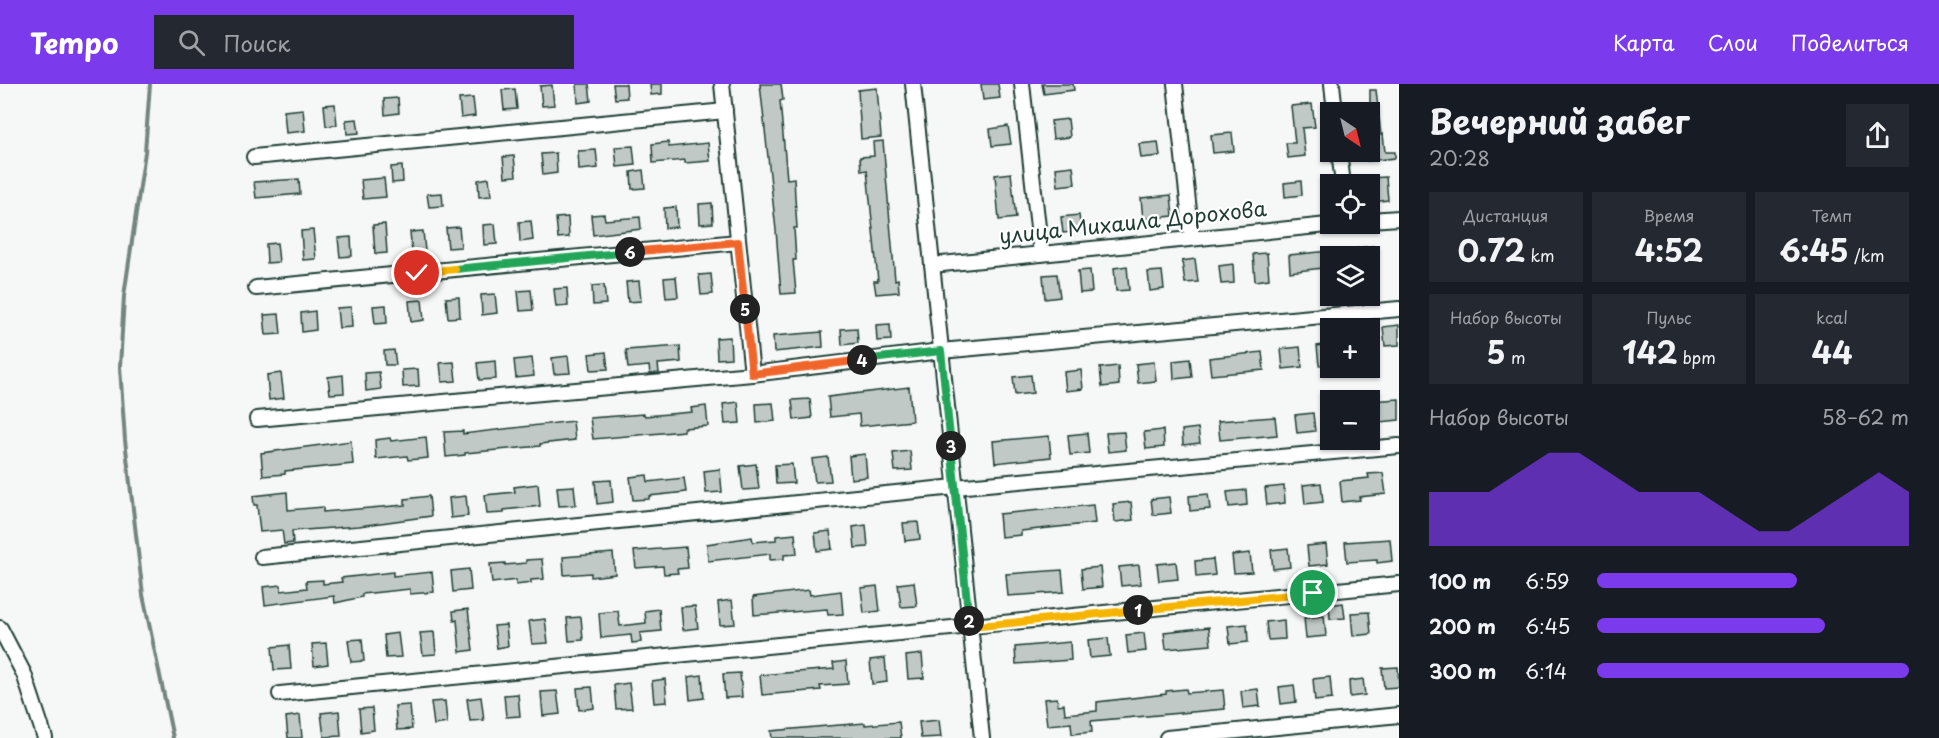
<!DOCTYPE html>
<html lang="ru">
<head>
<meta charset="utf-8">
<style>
  body { margin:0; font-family:"Playpen Sans",sans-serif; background:#242831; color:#f1f3f6; height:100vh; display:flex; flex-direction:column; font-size:22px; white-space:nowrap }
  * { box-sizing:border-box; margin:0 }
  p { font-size:20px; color:#9ea1a6 }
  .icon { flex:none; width:33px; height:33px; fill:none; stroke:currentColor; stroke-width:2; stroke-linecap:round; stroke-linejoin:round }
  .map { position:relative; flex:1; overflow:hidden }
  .panel { display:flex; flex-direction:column; background:#171b24; width:540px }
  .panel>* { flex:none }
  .needle { width:39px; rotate:145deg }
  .buttons { position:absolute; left:1320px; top:18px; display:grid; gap:12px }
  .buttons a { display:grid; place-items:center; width:60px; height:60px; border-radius:0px; background:#171b24; box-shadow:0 2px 4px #0004; font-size:30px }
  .pin { position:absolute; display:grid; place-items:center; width:51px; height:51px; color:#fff; margin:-26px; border:3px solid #fff; border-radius:50%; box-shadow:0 2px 6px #0007 }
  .km { position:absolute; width:30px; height:30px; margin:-15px; border-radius:50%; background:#222; color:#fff; font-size:16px; line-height:30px; text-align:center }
  .round { display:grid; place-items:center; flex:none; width:63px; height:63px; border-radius:0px; background:#242831 }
  .summary { display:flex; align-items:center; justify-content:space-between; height:102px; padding:0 30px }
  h1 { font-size:33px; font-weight:700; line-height:45px }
  .figures { display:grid; grid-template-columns:repeat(3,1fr); gap:9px; height:102px; padding:6px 30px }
  .figures div { display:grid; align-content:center; border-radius:0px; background:#242831; text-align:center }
  .figures b { font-size:30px; font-weight:700 }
  .figures small { font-size:16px; font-weight:400 }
  .figures p { font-size:16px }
  .chart { height:168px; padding:12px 30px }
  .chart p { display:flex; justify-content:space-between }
  .chart svg { width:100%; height:108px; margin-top:6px; fill:#7c3aed; opacity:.7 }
  ul { padding:0 30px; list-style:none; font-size:20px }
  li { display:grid; grid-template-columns:96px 72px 1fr; align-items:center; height:45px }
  li i { height:15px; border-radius:8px; background:#7c3aed }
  header { display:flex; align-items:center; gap:36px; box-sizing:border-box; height:84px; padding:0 30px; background:#7c3aed; color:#fff }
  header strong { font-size:28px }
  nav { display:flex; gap:33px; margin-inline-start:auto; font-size:21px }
  .search { width:420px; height:54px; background:#242831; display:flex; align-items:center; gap:15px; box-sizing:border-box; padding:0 21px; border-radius:0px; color:#9ea1a6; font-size:22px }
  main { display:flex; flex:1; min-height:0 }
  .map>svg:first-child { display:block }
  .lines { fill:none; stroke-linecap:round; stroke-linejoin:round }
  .stream { stroke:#72857f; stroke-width:4 }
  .building { fill:#c0c9c6; stroke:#1f3d34; stroke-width:1.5 }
  .street-casing { stroke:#1f3d34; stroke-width:18 }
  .street { stroke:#fff; stroke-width:14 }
  .split-1-casing { stroke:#fff; stroke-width:12 }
  .split-2-casing { stroke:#fff; stroke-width:12 }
  .split-3-casing { stroke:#fff; stroke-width:12 }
  .split-4-casing { stroke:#fff; stroke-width:12 }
  .split-5-casing { stroke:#fff; stroke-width:12 }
  .split-6-casing { stroke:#fff; stroke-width:12 }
  .split-7-casing { stroke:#fff; stroke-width:12 }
  .split-8-casing { stroke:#fff; stroke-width:12 }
  .split-1 { stroke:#f5b400; stroke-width:8 }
  .split-2 { stroke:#f5b400; stroke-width:8 }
  .split-3 { stroke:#22a559; stroke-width:8 }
  .split-4 { stroke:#22a559; stroke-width:8 }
  .split-5 { stroke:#f0652b; stroke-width:8 }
  .split-6 { stroke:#f0652b; stroke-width:8 }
  .split-7 { stroke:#22a559; stroke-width:8 }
  .split-8 { stroke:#f5b400; stroke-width:8 }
  .labels { text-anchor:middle; stroke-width:4.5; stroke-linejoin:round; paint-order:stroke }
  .street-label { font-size:21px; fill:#1f3d34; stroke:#fff }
</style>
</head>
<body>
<header>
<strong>Tempo</strong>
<div class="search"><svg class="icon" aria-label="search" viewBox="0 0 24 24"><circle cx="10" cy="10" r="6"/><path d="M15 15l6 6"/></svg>Поиск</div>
<nav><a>Карта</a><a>Слои</a><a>Поделиться</a></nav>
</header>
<main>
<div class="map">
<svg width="1399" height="654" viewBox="0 0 1399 654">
  <rect width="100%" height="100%" fill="#f6f7f7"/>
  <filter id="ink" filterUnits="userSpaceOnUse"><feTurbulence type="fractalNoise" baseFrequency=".0167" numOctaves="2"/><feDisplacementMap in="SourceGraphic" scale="12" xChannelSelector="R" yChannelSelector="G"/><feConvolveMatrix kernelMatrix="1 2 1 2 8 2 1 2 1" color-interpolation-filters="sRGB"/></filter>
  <g filter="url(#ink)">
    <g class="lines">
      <!-- stream -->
      <path class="stream" d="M150,0l-5,68 -21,144 -4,71 5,73 18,155 30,143"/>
    </g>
    <!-- building -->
    <g class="building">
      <path d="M577,0h12l2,17 -13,2z"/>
      <path d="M613,0h13l1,14 -12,1z"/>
      <path d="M650,0h12v10l-11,1z"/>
      <path d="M760,0h21l2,16 -3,1 7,78 7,-1 1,19 2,31h-3l2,32h-3l3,33 -15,1 -5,-64z"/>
      <path d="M981,0h17l2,14 -17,2z"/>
      <path d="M1042,0h31l1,6 -30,4z"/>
      <path d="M552,1l2,20 -12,1 -2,-20z"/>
      <path d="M877,4l4,49 -20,2 -3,-49z"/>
      <path d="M515,5l2,20 -13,1 -2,-20z"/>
      <path d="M1370,6h6l5,45 2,-1 2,18h10v6l-28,3 -1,-9h4z"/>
      <path d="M398,14l1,15 -14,2 -1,-16z"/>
      <path d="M473,14l2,18 -14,2 -2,-19z"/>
      <path d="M335,20l2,21 -11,1 -2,-21z"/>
      <path d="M1312,20l3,23 -13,1 3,28 -17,2 -2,-15h9l-4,-37z"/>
      <path d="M303,25l2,22 -19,2 -2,-22z"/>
      <path d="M357,35l2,14 -12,1 -1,-14z"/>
      <path d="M1068,35l2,18 -17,2 -2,-18z"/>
      <path d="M1008,42l3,18 -19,2 -2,-17z"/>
      <path d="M1232,49l2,18 -21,2 -2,-18z"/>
      <path d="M883,57l12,139 3,-1 1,13 -23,2 -2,-13h4l-11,-111 -6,1 -1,-14 14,-1 -1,-14z"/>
      <path d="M668,58l1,5 39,-4 2,18 -25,2v-3l-32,3 -1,-19z"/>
      <path d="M1158,58l2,14 -19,2 -2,-14z"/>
      <path d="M633,62l2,19 -18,2 -2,-20z"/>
      <path d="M596,66l2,18 -19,2 -1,-19z"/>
      <path d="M556,69l1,20 -14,2 -2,-21z"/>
      <path d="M514,72l2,20 -11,1 -2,-20z"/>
      <path d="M402,82l1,16 -11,1 -1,-16z"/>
      <path d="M1073,82l2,18 -17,2 -2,-18z"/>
      <path d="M643,86l2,18 -13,1 -1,-17z"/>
      <path d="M1011,89l5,45 -17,2 -4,-45z"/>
      <path d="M1386,93l2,23 -16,2 -3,-24z"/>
      <path d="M384,94l2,19 -23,2 -2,-19z"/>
      <path d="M489,94l2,18 -12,1 -1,-17z"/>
      <path d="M299,95l1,15 -44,4 -2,-16z"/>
      <path d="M1301,97l1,14 -17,2 -1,-14z"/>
      <path d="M442,109l1,13 -14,1 -2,-13z"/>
      <path d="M1171,111l2,21 -30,3 -2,-21z"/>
      <path d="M712,119l1,20 -13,1 -1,-20z"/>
      <path d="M676,123l1,20 -12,1 -1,-20z"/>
      <path d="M604,130l1,6 35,-3 1,12 -48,6 -2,-20z"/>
      <path d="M1079,131l2,16 -18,2 -2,-16z"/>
      <path d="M568,133l1,20 -11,1 -2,-20z"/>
      <path d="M531,137l2,19 -13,2 -1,-20z"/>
      <path d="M385,140l2,29 -12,1 -2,-29z"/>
      <path d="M495,140l2,20 -13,1 -1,-20z"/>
      <path d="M459,143l2,20 -13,1 -2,-20z"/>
      <path d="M313,146l3,29 -13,1 -2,-29z"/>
      <path d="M423,147l2,20 -13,1 -2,-20z"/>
      <path d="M351,153l1,19 -12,1 -2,-19z"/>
      <path d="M277,159l2,19 -12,1 -1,-19z"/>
      <path d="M1373,162l1,10h-16v-8z"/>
      <path d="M1330,167v16l-40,5 -1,-17z"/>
      <path d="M1267,169l2,26 -14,2 -2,-27z"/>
      <path d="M1195,175l3,23 -13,1 -3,-22z"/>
      <path d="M1233,180l1,19 -13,1 -2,-18z"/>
      <path d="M1127,182l2,24 -13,1 -2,-23z"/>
      <path d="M1090,186l2,22 -12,1 -2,-22z"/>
      <path d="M1162,187l2,18 -14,2 -2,-19z"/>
      <path d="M711,190l2,20 -12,1 -2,-20z"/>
      <path d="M1057,190l3,23 -15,2 -2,-24z"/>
      <path d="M676,193l2,20 -12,1 -2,-20z"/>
      <path d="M639,197l2,20 -13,1 -2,-20z"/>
      <path d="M604,201l2,19 -13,1 -1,-19z"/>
      <path d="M567,204l1,18 -12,1 -2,-18z"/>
      <path d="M531,206l2,20 -13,1 -2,-20z"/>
      <path d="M495,210l2,19 -15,2 -1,-20z"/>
      <path d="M459,213l1,20 -12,1 -2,-20z"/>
      <path d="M422,216l2,20 -13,2 -2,-21z"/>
      <path d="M386,221l1,18 -12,1 -2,-18z"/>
      <path d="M351,223l1,20 -13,1 -2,-20z"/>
      <path d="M315,227l1,19 -14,2 -1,-19z"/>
      <path d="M279,230l2,20 -15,1 -2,-20z"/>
      <path d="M890,240l1,16 -14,1 -1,-16z"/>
      <path d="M1399,241v20l-14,1 -2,-19z"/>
      <path d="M857,244l1,15 -16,2 -1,-16z"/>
      <path d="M822,248l1,15 -49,5 -1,-16z"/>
      <path d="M730,253l1,21 -14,1 -1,-21z"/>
      <path d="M1330,260v20l-11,1 -2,-19z"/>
      <path d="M680,262l1,16 -23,2 1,9 -9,1 -1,-8 -21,2 -2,-18z"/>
      <path d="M1300,263l2,20 -19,2 -2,-20z"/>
      <path d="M394,266l2,15h-11l-1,-14z"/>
      <path d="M606,268l2,17 -17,1 -2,-16z"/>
      <path d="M1262,268l2,18 -53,5 -2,-17z"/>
      <path d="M568,272l2,17 -16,1 -2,-16z"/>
      <path d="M532,274l2,18 -18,2 -2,-18z"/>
      <path d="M1190,275l2,18 -18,2 -1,-18z"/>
      <path d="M495,277l1,18 -17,1 -2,-17z"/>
      <path d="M454,278l2,19 -14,1 -2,-19z"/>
      <path d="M1154,278l2,19 -18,2 -2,-19z"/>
      <path d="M1118,282l1,19 -17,2 -2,-19z"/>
      <path d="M418,285l1,17 -16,1 -1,-17z"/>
      <path d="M1081,286l2,19 -17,2 -2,-19z"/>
      <path d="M379,288l2,17 -15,2 -1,-18z"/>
      <path d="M281,289l3,25 -15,2 -2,-25z"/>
      <path d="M343,291l1,18 -14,1 -2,-17z"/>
      <path d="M1031,291l2,18 -18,2 -2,-18z"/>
      <path d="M909,303l3,34 -52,5 -1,-12 -29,3 -2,-20z"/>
      <path d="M810,315l2,19 -18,2 -2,-20z"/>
      <path d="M1399,315v21l-29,3v-22z"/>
      <path d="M738,318l2,21 -15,1 -2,-20z"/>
      <path d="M773,319l2,18 -18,2 -1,-19z"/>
      <path d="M706,322l2,20 -24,2v3l-91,8 -3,-21 54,-4 1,2 47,-4 -1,-4z"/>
      <path d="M1313,329l2,18 -18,2 -2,-18z"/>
      <path d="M1275,333l2,18 -57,5 -2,-19z"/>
      <path d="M573,337l2,19 -35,4v2l-75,7v2l-19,2 -2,-25 19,-1v3z"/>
      <path d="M1198,344l2,15 -17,2 -1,-15z"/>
      <path d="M1163,346l1,17 -18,2 -2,-17z"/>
      <path d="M1124,348l2,18 -18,2 -2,-19z"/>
      <path d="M1087,349l2,20 -19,2 -2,-20z"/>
      <path d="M1049,352l2,21 -56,6 -2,-22z"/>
      <path d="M426,353l2,21 -20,2 -1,-4 -31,3 -1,-19 15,-2 1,3z"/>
      <path d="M351,357l2,23 -68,7v3l-22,2 -2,-23z"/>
      <path d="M910,367l2,19 -17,1 -2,-18z"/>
      <path d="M865,370l2,23 -16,2 -2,-23z"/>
      <path d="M828,373l3,24 -16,1 -3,-23z"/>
      <path d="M756,380l3,25 -16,1 -3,-24z"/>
      <path d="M792,380l2,19 -18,1 -1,-19z"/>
      <path d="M720,385l2,23 -16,1 -2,-22z"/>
      <path d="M1383,389l3,21 -27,3 1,3 -18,2 -2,-21 29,-3 -1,-4z"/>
      <path d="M647,391l1,7 36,-4 2,14 -37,4v3l-16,1 -3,-23z"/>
      <path d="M611,396l2,22 -16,2 -2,-23z"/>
      <path d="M1321,399l2,19 -18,2 -2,-19z"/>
      <path d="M538,400l2,22 -36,4v3l-17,1 -2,-19 30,-3 -1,-5z"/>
      <path d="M574,402l2,19 -17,1 -2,-19z"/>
      <path d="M1284,402l1,17 -18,2 -2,-17z"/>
      <path d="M1246,406l1,15 -18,2 -2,-15z"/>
      <path d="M287,408l1,18 35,-3v5l82,-7v-6l24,-3 2,20 -72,10 -67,5 1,12 -9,1 -2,-14 -22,2 -3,-27h-3l-1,-9z"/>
      <path d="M1208,410l2,15 -20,2 -1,-15z"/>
      <path d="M466,412l2,20 -17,2 -2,-20z"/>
      <path d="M1169,413l2,16 -18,2 -2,-16z"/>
      <path d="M1131,418l2,18 -18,2 -2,-18z"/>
      <path d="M1093,421l2,18 -74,8v4l-20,2 -2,-23z"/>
      <path d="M918,438l2,17 -15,2 -2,-18z"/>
      <path d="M866,441l2,22 -13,1 -2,-21z"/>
      <path d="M830,447l2,18 -15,2 -2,-18z"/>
      <path d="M795,450l2,20 -13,1v4l-14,1v-6l-62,7 -1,-17 45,-7 1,5 23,-2v-4z"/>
      <path d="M1390,455l2,22 -15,2v-3l-30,2 -2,-20z"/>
      <path d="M1326,460l2,20 -19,2 -2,-20z"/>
      <path d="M686,463l2,21 -11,1 1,4 -14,1 -1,-8 -27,2 -2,-17z"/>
      <path d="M1288,464l2,19 -17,2 -2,-19z"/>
      <path d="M613,469l2,21 -24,3v-4l-27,2 -1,-18z"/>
      <path d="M1250,469l2,19 -18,1 -2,-18z"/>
      <path d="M542,475l2,20 -13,1v3l-15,2v-5l-24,3 -2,-19 15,-1v2l21,-2v-3z"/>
      <path d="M1213,475l2,16 -19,2 -1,-16z"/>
      <path d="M1176,478l2,17 -19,2 -2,-17z"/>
      <path d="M1139,481l2,19 -20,2 -2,-19z"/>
      <path d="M1100,483l2,20 -19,2 -2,-20z"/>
      <path d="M469,485l2,21 -18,2 -2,-21z"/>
      <path d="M1062,486l2,22 -56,4 -2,-22z"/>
      <path d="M393,488v4l39,-4 2,20 -24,2v-5l-48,5v3l-27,6 -1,-7 -69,9 -2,-18 18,-2v6l26,-3 -1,-7 17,-1v4l19,-2 -1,-4z"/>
      <path d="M914,498l3,24 -16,1 -3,-23z"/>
      <path d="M877,502l3,25 -16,2 -3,-25z"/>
      <path d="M809,506l1,5 31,-4 2,23 -15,1 -1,-6 -73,6 -1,-18z"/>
      <path d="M732,516l3,24 -15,1 -2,-23z"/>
      <path d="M1343,519l2,15 -15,1 -1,-14z"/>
      <path d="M695,522l3,22 -15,2 -2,-23z"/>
      <path d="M468,525l5,41 -13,2 -3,-32 -3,1 -1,-10z"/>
      <path d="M659,525l2,22 -21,2 1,9 -9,1 -1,-8 -30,3 -2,-25 19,-2 2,15 26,-3 -1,-12z"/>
      <path d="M1369,528l2,22 -18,2 -2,-23z"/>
      <path d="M1324,532l2,20 -20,2 -2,-20z"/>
      <path d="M581,533l2,23 -14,1 -2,-23z"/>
      <path d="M545,535l3,24 -16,1 -3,-23z"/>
      <path d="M1284,536l1,19 -17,1 -2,-18z"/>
      <path d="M1247,540l1,18 -18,2 -2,-18z"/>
      <path d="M506,541l2,21 -11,2 -3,-22z"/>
      <path d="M1209,543l2,18 -45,4 -2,-17z"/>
      <path d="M434,548l2,22 -13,1 -3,-22z"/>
      <path d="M398,549l3,24 -15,1 -2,-23z"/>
      <path d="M1144,549l2,18 -18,2 -2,-18z"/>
      <path d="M1108,554l2,18 -20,2 -2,-18z"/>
      <path d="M362,555l2,22 -13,1 -3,-22z"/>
      <path d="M1070,558l1,18 -55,4 -1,-17z"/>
      <path d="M326,559l2,21 -14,2 -2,-22z"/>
      <path d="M289,561l2,24 -17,1 -2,-23z"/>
      <path d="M922,570l2,24 -16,1 -2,-23z"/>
      <path d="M885,574l2,24 -15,2 -2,-24z"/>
      <path d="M846,577l2,23 -28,2 1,4 -59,5 -2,-20 74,-6 -1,-6z"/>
      <path d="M1398,583l1,20 -15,1 -2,-20z"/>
      <path d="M740,589l2,24 -17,1 -2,-24z"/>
      <path d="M702,591l2,23 -14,2 -2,-23z"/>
      <path d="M1330,593l2,22 -17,2 -2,-22z"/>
      <path d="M665,595l2,23 -13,1 -2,-22z"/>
      <path d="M1363,595l2,16 -15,2 -1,-16z"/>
      <path d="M629,599l3,25 -16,1 -2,-24z"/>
      <path d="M1294,601l2,17 -15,2 -2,-17z"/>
      <path d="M592,603l2,21 -15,2 -2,-22z"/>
      <path d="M1186,605l1,4 36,-3 2,19 -134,12 1,11 -20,2 -1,-11 -24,2 -3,-26 13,-1 1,7 6,-1 1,10 32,-3v-9l69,-8v-3z"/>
      <path d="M1258,605l2,17 -17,2 -2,-17z"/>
      <path d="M557,607l3,23 -17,2 -2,-24z"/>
      <path d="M518,610l2,22 -14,1 -2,-22z"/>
      <path d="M481,613l3,23 -14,1 -3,-22z"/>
      <path d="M445,617l2,22 -13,2 -3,-23z"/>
      <path d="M410,621l2,24 -15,1 -2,-24z"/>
      <path d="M372,624l2,22 -13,2 -2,-23z"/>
      <path d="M339,627l2,25 -17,1 -3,-24z"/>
      <path d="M300,631l2,23h-14l-2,-21z"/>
      <path d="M939,636l2,17 -20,1 -2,-16z"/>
      <path d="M899,638l2,16h-129l-1,-7 56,-5 38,-3v2z"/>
    </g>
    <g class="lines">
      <!-- street casing -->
      <g class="street-casing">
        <g id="street">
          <path d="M722,0l30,290"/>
          <path d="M913,0l69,654"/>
          <path d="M1022,0l19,170"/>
          <path d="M1175,0l17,154"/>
          <path d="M1332,0l3,28"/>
          <path d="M1339,68l4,32"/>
          <path d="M254,73l471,-46"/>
          <path d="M1370,136l29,-2"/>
          <path d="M932,181l406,-41"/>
          <path d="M256,204l482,-46"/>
          <path d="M257,335l495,-45 189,-23 458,-42"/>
          <path d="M262,473l693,-70 444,-41"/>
          <path d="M0,544l24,46 21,64"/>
          <path d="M280,610l1119,-110"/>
          <path d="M1167,654l232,-23"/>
        </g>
      </g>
      <!-- street -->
      <use href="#street" class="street"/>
    </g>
  </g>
  <g class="lines" filter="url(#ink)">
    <!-- split-1 casing -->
    <g class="split-1-casing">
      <path id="split-1" d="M1138,526l175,-17"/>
    </g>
    <!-- split-2 casing -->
    <g class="split-2-casing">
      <path id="split-2" d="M969,537l1,6 168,-17"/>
    </g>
    <!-- split-3 casing -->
    <g class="split-3-casing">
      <path id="split-3" d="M951,362l18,175"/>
    </g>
    <!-- split-4 casing -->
    <g class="split-4-casing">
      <path id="split-4" d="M862,276l79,-9 10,95"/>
    </g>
    <!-- split-5 casing -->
    <g class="split-5-casing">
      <path id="split-5" d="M745,225l7,65 110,-14"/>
    </g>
    <!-- split-6 casing -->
    <g class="split-6-casing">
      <path id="split-6" d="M630,168l108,-10 7,67"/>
    </g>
    <!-- split-7 casing -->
    <g class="split-7-casing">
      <path id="split-7" d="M455,185l175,-17"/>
    </g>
    <!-- split-8 casing -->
    <g class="split-8-casing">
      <path id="split-8" d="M417,189l38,-4"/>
    </g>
    <!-- split-1 -->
    <use href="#split-1" class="split-1"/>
    <!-- split-2 -->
    <use href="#split-2" class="split-2"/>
    <!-- split-3 -->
    <use href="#split-3" class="split-3"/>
    <!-- split-4 -->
    <use href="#split-4" class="split-4"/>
    <!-- split-5 -->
    <use href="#split-5" class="split-5"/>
    <!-- split-6 -->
    <use href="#split-6" class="split-6"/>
    <!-- split-7 -->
    <use href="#split-7" class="split-7"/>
    <!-- split-8 -->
    <use href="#split-8" class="split-8"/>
  </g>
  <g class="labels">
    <!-- street labels -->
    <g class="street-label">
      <text transform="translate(1133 139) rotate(-6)" y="7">улица Михаила Дорохова</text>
    </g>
  </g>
</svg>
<div class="buttons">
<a><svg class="needle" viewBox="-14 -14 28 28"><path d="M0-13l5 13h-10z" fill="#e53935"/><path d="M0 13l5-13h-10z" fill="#9ea1a6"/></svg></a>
<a><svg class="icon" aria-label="locate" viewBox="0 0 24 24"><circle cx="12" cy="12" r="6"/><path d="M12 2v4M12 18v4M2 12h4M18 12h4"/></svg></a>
<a><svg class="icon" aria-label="layers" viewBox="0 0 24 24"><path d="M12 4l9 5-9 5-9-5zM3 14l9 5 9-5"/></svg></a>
<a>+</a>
<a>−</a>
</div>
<div class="pin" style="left:1313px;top:509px;background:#1e9e55"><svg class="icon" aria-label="arrive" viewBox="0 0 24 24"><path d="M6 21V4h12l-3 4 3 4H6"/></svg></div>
<div class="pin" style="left:417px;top:189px;background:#d93025"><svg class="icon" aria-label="check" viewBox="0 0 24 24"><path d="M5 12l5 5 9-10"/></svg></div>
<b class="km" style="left:1138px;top:526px">1</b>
<b class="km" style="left:969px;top:537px">2</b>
<b class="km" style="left:951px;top:362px">3</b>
<b class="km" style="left:862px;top:276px">4</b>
<b class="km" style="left:745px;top:225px">5</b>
<b class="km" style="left:630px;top:168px">6</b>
</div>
<section class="panel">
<div class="summary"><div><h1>Вечерний забег</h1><p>20:28</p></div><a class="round"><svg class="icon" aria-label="share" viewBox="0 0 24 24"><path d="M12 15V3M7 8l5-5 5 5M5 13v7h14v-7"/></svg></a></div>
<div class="figures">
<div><p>Дистанция</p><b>0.72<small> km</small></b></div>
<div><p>Время</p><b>4:52</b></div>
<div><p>Темп</p><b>6:45<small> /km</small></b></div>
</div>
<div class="figures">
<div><p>Набор высоты</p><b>5<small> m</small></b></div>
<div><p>Пульс</p><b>142<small> bpm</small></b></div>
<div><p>kcal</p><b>44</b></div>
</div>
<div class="chart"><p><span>Набор высоты</span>58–62 m</p>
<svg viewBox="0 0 160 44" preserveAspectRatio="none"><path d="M0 44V22L10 22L20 22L30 14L40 6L50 6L60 14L70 22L80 22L90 22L100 30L110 38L120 38L130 30L140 22L150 14L160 22V44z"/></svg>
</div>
<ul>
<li><b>100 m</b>6:59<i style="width:64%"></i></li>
<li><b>200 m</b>6:45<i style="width:73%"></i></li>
<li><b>300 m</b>6:14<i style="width:100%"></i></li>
</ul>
</section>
</main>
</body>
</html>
